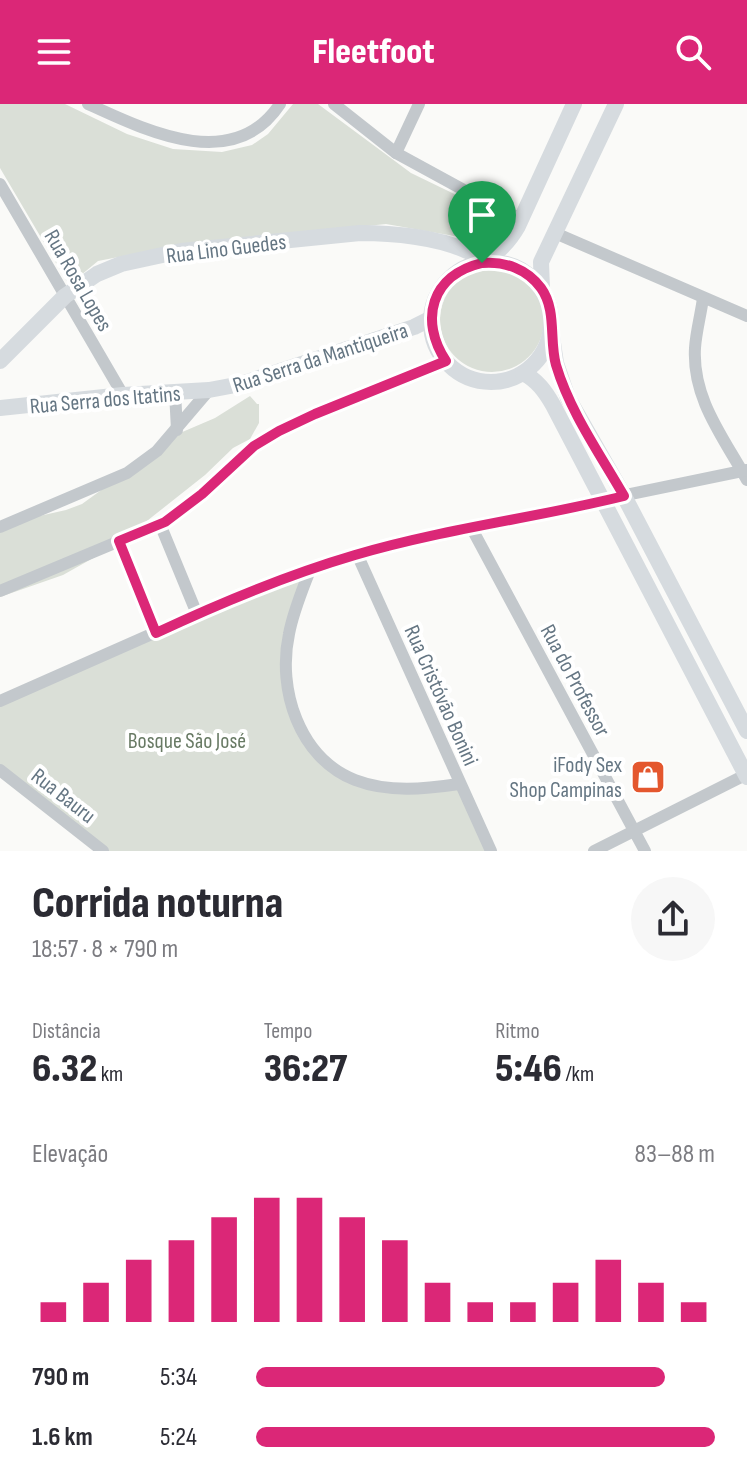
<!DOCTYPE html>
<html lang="pt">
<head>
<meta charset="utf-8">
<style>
  body { margin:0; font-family:"Sofia Sans Condensed",sans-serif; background:#f7f7f7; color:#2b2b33; height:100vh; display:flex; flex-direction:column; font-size:30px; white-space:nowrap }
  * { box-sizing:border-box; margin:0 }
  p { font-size:26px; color:#7c7c81 }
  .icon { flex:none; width:44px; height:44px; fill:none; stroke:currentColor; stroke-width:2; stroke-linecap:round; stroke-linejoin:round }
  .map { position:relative; height:747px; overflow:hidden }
  .side { display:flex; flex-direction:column; background:#fff; flex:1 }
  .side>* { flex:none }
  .pin { position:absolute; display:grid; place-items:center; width:68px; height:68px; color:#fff; margin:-82px -34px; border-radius:50% 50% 50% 0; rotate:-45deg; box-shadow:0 0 8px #0007 }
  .pin .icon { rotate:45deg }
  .round { display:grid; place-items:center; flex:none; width:84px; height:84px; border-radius:42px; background:#f7f7f7 }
  .headline { display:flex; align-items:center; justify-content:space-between; height:136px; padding:0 32px }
  h1 { font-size:44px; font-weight:800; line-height:60px }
  .metrics { display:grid; grid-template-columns:repeat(3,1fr); gap:12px; height:136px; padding:8px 32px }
  .metrics div { display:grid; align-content:center }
  .metrics b { font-size:40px; font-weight:800 }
  .metrics small { font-size:22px; font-weight:400 }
  .metrics p { font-size:22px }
  .chart { height:224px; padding:16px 32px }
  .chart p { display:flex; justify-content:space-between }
  .chart svg { width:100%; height:144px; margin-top:8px; stroke:#db2777; stroke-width:6 }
  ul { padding:0 32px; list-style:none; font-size:26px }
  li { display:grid; grid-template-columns:128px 96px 1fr; align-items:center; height:60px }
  li i { height:20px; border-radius:10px; background:#db2777 }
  header { display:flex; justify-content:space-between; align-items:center; height:104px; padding:0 32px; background:#db2777; color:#fff; font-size:36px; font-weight:800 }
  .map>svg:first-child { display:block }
  .green { fill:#dadfd7 }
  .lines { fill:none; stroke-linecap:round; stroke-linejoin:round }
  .minor { stroke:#c3c8cc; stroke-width:12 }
  .major { stroke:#d6dbdf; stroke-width:16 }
  .route-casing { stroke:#fff; stroke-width:16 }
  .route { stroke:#db2777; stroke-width:10 }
  .labels { text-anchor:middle; stroke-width:8; stroke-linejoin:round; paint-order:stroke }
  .street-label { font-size:22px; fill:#657683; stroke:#fff }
  .park-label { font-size:22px; fill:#687a64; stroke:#fff }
  .poi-label { font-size:22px; fill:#657683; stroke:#fff; text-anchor:end }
</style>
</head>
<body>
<header><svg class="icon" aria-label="menu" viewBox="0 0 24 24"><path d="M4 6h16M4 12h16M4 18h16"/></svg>Fleetfoot<svg class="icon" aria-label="search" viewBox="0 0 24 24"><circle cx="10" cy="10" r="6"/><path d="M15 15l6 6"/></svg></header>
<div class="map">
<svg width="747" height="747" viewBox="0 0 747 747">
  <rect width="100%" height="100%" fill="#fafaf8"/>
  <!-- green -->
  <g class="green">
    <path d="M0,0h65l62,30 46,15 49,3 30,-7 16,-11 25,-30h25l93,69 97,47 -1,11 -19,11 -102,-18 -216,23 -72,14 -29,24 -69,-117z"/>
    <circle cx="492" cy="216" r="52"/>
    <path d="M250,292l7,8h2v19l-9,16 -17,9 -28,27 -72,57 -38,25 -32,18 -63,22v-67l26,-11 40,-9 16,-6 98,-71 35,-15z"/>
    <path d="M310,466l-22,66 5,73 37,57 57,21 72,-3 32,67h-388l-103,-81v-69z"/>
  </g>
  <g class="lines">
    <!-- minor -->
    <g class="minor">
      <path d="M88,0c59,27 146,70 192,0"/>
      <path d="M334,0l62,49 99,54 27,12"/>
      <path d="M396,49l23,-49"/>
      <path d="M0,80l123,211"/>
      <path d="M555,129l192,83"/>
      <path d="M703,194c-2,16 -7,34 -8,50 -3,51 29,90 52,132"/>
      <path d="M175,288l2,38"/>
      <path d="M160,420l37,90"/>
      <path d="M0,423l127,-54 30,-22 52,-61"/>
      <path d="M471,423l174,324"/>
      <path d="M119,437l37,92"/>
      <path d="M357,450l134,297"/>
      <path d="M310,466c-8,21 -17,42 -21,64 -12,55 10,124 66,146 34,13 70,9 104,4"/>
      <path d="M0,487l165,-69 37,-28 52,-48 25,-15 36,-17 131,-53"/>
      <path d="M0,597l197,-87 113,-44 47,-16 114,-27 276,-57"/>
      <path d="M0,666l103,81"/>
      <path d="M594,747l153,-77"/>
    </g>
    <!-- major -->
    <g class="major">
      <path d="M484,158c15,-10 25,-20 34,-36l56,-122"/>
      <circle cx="491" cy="218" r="60"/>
      <path d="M542,185l-1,-27 75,-158"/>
      <path d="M551,226l5,33 12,35 56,98 123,235"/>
      <path d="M0,257l65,-65 32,-22 24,-10 60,-13 179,-18c33,0 77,4 107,18 6,2 10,8 15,12"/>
      <path d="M523,269c14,7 22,18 30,32l194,372"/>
      <path d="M0,304l123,-13 86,-5 32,-6 173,-57 18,-9"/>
    </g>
  </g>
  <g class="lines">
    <!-- route casing -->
    <g class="route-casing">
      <path id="route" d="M482,159c23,-2 45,6 59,25 16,22 8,52 15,77 14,47 44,89 68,131 -89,22 -181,33 -269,59 -68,20 -135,48 -199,78l-37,-92 46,-19 37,-28 52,-48 25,-15 36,-17 131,-53c-27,-41 -15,-86 36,-98z"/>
    </g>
    <!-- route -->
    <use href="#route" class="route"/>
  </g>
  <!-- icons -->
  <defs>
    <g id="shop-square" transform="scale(1.8)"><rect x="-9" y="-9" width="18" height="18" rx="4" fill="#e4572e" stroke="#fff"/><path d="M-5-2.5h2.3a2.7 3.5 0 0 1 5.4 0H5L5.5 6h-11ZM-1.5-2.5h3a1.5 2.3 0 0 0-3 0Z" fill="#fff"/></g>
  </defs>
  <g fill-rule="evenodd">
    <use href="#shop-square" x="648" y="673"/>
  </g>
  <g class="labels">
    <!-- street labels -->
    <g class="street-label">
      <text transform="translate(226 144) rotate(-7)" y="8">Rua Lino Guedes</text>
      <text transform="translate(79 176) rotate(60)" y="8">Rua Rosa Lopes</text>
      <text transform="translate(320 253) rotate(-18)" y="8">Rua Serra da Mantiqueira</text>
      <text transform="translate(105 295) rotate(-5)" y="8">Rua Serra dos Itatins</text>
      <text transform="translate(576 576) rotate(62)" y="8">Rua do Professor</text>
      <text transform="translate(442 591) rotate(66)" y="8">Rua Cristóvão Bonini</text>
      <text transform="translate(64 691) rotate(38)" y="8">Rua Bauru</text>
    </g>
    <!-- park labels -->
    <g class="park-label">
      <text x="187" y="644">Bosque São José</text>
    </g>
    <!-- poi labels -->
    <g class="poi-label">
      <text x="622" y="668">iFody Sex<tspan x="622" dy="25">Shop Campinas</tspan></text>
    </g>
  </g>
</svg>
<div class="pin" style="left:482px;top:159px;background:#1e9e55"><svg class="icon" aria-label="arrive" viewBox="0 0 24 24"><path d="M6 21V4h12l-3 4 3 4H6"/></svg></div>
</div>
<section class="side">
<div class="headline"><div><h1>Corrida noturna</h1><p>18:57 · 8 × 790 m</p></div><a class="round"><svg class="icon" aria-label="share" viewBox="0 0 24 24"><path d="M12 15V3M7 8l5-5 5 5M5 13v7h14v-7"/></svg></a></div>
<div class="metrics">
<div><p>Distância</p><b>6.32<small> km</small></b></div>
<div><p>Tempo</p><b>36:27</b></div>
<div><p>Ritmo</p><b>5:46<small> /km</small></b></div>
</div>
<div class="chart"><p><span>Elevação</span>83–88 m</p>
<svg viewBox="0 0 160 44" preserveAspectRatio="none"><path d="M5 44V38M15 44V32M25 44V25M35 44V19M45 44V12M55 44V6M65 44V6M75 44V12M85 44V19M95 44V32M105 44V38M115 44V38M125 44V32M135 44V25M145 44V32M155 44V38"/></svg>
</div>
<ul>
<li><b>790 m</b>5:34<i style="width:89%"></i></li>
<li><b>1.6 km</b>5:24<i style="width:100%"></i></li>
</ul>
</section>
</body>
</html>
